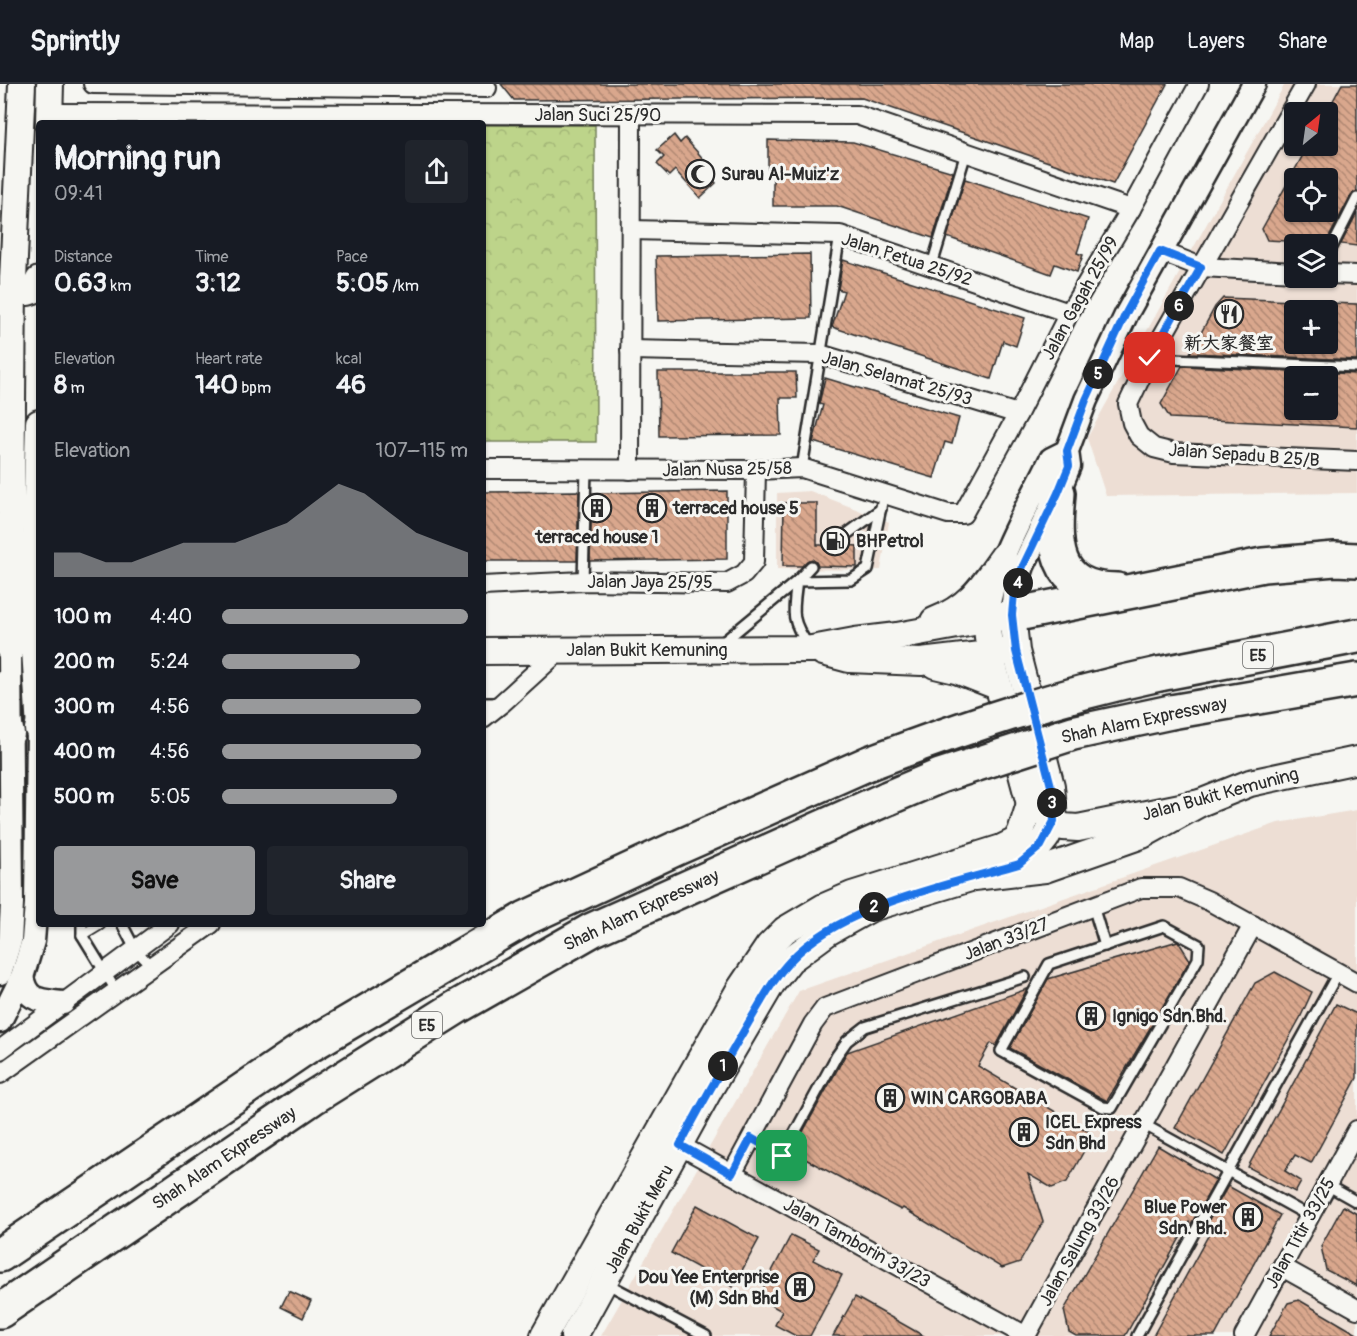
<!DOCTYPE html>
<html lang="en">
<head>
<meta charset="utf-8">
<style>
  body { margin:0; font-family:Pangolin,"LXGW WenKai TC",sans-serif; background:#20242c; color:#f1f3f6; height:100vh; display:flex; flex-direction:column; font-size:22px; white-space:nowrap }
  * { box-sizing:border-box; margin:0 }
  p { font-size:20px; color:#9ea1a6 }
  .icon { flex:none; width:33px; height:33px; fill:none; stroke:currentColor; stroke-width:2; stroke-linecap:round; stroke-linejoin:round }
  .map { position:relative; flex:1; overflow:hidden }
  .side { position:absolute; left:36px; top:36px; width:450px; height:807px; display:flex; flex-direction:column; background:#171b24; border-radius:6px; box-shadow:0 2px 4px #0004 }
  .side>* { flex:none }
  .needle { width:39px; rotate:29deg }
  .controls { position:absolute; left:1284px; top:18px; display:grid; gap:12px }
  .controls a { display:grid; place-items:center; width:54px; height:54px; border-radius:6px; background:#171b24; box-shadow:0 2px 4px #0004; font-size:30px }
  .pin { position:absolute; display:grid; place-items:center; width:51px; height:51px; color:#fff; margin:-26px; border-radius:12px; box-shadow:0 3px 9px #0006 }
  .km { position:absolute; width:30px; height:30px; margin:-15px; border-radius:50%; background:#222; color:#fff; font-size:16px; line-height:30px; text-align:center }
  .round { display:grid; place-items:center; flex:none; width:63px; height:63px; border-radius:6px; background:#20242c }
  .headline { display:flex; align-items:center; justify-content:space-between; height:102px; padding:0 18px }
  h1 { font-size:33px; font-weight:700; line-height:45px }
  .stats { display:grid; grid-template-columns:repeat(3,1fr); gap:9px; height:102px; padding:6px 18px }
  .stats div { display:grid; align-content:center }
  .stats b { font-size:26px; font-weight:700 }
  .stats small { font-size:16px; font-weight:400 }
  .stats p { font-size:16px }
  .chart { height:168px; padding:12px 18px }
  .chart p { display:flex; justify-content:space-between }
  .chart svg { width:100%; height:108px; margin-top:6px; fill:#98999b; opacity:.7 }
  .button { display:flex; gap:12px; margin-top:auto; padding:12px 18px }
  .button a { flex:1; height:69px; border-radius:6px; background:#98999b; color:#111; font-size:24px; font-weight:700; line-height:69px; text-align:center }
  .button a+a { background:#20242c; color:#f1f3f6 }
  ul { padding:0 18px; list-style:none; font-size:20px }
  li { display:grid; grid-template-columns:96px 72px 1fr; align-items:center; height:45px }
  li i { height:15px; border-radius:8px; background:#98999b }
  header { display:flex; align-items:center; gap:36px; box-sizing:border-box; height:84px; padding:0 30px; background:#171b24; border-bottom:2px solid #363941 }
  header strong { font-size:28px }
  nav { display:flex; gap:33px; margin-inline-start:auto; font-size:21px }
  .map>svg:first-child { display:block }
  .built { fill:#edded4; fill-rule:evenodd }
  .park { fill:url(#park-crowns); stroke:#74805a; stroke-width:1.5 }
  .building { fill:url(#building-back-hatch); stroke:#2b2b2b; stroke-width:1.5; fill-rule:evenodd }
  .lines { fill:none; stroke-linecap:round; stroke-linejoin:round }
  .service-casing { stroke:#2b2b2b; stroke-width:14 }
  .minor-casing { stroke:#2b2b2b; stroke-width:22 }
  .tertiary-casing { stroke:#2b2b2b; stroke-width:27 }
  .secondary-casing { stroke:#2b2b2b; stroke-width:30 }
  .motorway-casing { stroke:#2b2b2b; stroke-width:38 }
  .service { stroke:#f6f6f2; stroke-width:9 }
  .minor { stroke:#f6f6f2; stroke-width:18 }
  .tertiary { stroke:#f6f6f2; stroke-width:22 }
  .secondary { stroke:#f6f6f2; stroke-width:26 }
  .motorway { stroke:#f6f6f2; stroke-width:33 }
  .motorway-bridge-casing { stroke:#2b2b2b; stroke-width:38; stroke-linecap:butt }
  .motorway-bridge { stroke:#f6f6f2; stroke-width:33 }
  .route-casing { stroke:#fff; stroke-width:12 }
  .route { stroke:#1a73e8; stroke-width:8 }
  .labels { text-anchor:middle; stroke-width:6; stroke-linejoin:round; paint-order:stroke }
  .shield { fill:#f6f6f2; stroke:#686867; stroke-width:1.5 }
  .shield-label { font-size:16px; font-weight:bold; fill:#2b2b2b }
  .street-label { font-size:18px; fill:#2b2b2b; stroke:#f6f6f2 }
  .poi-label { font-size:18px; font-weight:bold; fill:#2b2b2b; stroke:#f6f6f2; text-anchor:start }
</style>
</head>
<body>
<header>
<strong>Sprintly</strong>
<nav><a>Map</a><a>Layers</a><a>Share</a></nav>
</header>
<div class="map">
<svg width="1357" height="1252" viewBox="0 0 1357 1252">
  <defs>
    <pattern id="park-crowns" width="20" height="18" patternUnits="userSpaceOnUse" patternTransform="scale(1.5)"><rect width="20" height="18" fill="#bdd48a"/><path d="M2 6a3 3 0 1 1 6 0M12 15a3 3 0 1 1 6 0" fill="none" stroke="#a3b677"/></pattern>
    <pattern id="building-back-hatch" width="6" height="6" patternUnits="userSpaceOnUse" patternTransform="scale(1.5)"><rect width="6" height="6" fill="#d9a78d"/><path d="M-1 5l2 2M0 0l6 6M5-1l2 2" fill="none" stroke="#b08873"/></pattern>
  </defs>
  <rect width="100%" height="100%" fill="#f6f6f2"/>
  <filter id="ink" filterUnits="userSpaceOnUse"><feTurbulence type="fractalNoise" baseFrequency=".0167" numOctaves="2"/><feDisplacementMap in="SourceGraphic" scale="12" xChannelSelector="R" yChannelSelector="G"/><feConvolveMatrix kernelMatrix="1 2 1 2 8 2 1 2 1" color-interpolation-filters="sRGB"/></filter>
  <g filter="url(#ink)">
    <!-- built -->
    <g class="built">
      <path d="M1285,0h72v409l-251,3 -19,-58zM1294,28h34v34h-34zM1294,94h34v34h-34zM1294,160h34v34h-34zM1294,226h34v34h-34zM1294,292h34v34h-34z"/>
      <path d="M810,407l79,31 -8,48 -104,-1v-76z"/>
      <path d="M1357,726v526h-756l198,-345 479,-168z"/>
    </g>
    <!-- park -->
    <path class="park" d="M483,41h112l1,317h-113z"/>
    <!-- building -->
    <g class="building">
      <path d="M501,0h666l-54,100 -251,-86 -348,2z"/>
      <path d="M1342,0h15v107l-6,4 -25,48 -59,-3 -5,-11 46,-83h20v-36zM1294,94h34v34h-34z"/>
      <path d="M674,51l6,8 5,-5 28,32 -5,4 8,9 -16,15 -25,-28 -6,6 -12,-12 7,-7 -7,-7z"/>
      <path d="M768,56l85,2 100,30 -20,66 -96,-32h-64v-36h-5z"/>
      <path d="M965,95l123,40 -11,34 6,2 -6,17 -22,-8 -4,10 -104,-37z"/>
      <path d="M1357,129v33l-16,-2z"/>
      <path d="M810,170l1,64 -153,3 -2,-65z"/>
      <path d="M843,176l182,58 -9,28 -13,-5 -12,38 -159,-52 12,-36 -6,-2z"/>
      <path d="M1223,214l71,3v43h34v-41l29,1v56l-167,-7 25,-46z"/>
      <path d="M1182,282l175,8v53l-187,-9 -9,-14zM1294,292h34v34h-34z"/>
      <path d="M658,288h138l1,26h-17l1,37 -122,1z"/>
      <path d="M825,294l134,40 -7,26 -7,-2 -11,36 -121,-36 10,-37 -4,-1z"/>
      <path d="M577,407l2,2 -2,68h-94v-69z"/>
      <path d="M727,407v68l-137,2 2,-68z"/>
      <path d="M784,419h33v42h8l2,4 5,3 11,-7 14,1v21l-39,-1 -2,-4 -4,-3 -5,2 -5,5h-19z"/>
      <path d="M1178,857l12,19 -83,141 -97,-53 38,-69z"/>
      <path d="M1275,888l37,20 -12,26 -76,137 -49,-27 80,-145z"/>
      <path d="M1027,905l-31,57 -5,-3 -13,23 110,65 3,7 -24,44 -15,6 -24,-14 15,48 -23,40 -18,6 -99,-60 -2,2 -107,-57 -1,-3 54,-98z"/>
      <path d="M1336,920l21,10v64l-46,85 -16,-8 -10,16 16,10 -6,11 -47,-25z"/>
      <path d="M1158,1062l58,34 -25,44 -2,-2 -64,114h-49l-7,-4 -5,-22z"/>
      <path d="M1228,1102l52,29 -65,121h-62l56,-102 -6,-4z"/>
      <path d="M697,1121l62,34 -26,48 -62,-34z"/>
      <path d="M1343,1122l14,8v72l-31,-16 -5,-24z"/>
      <path d="M791,1151l28,14 -6,11 29,15 -32,61h-14l-21,-11 7,-14 -24,-13z"/>
      <path d="M289,1207l22,10 -8,17 -22,-11z"/>
      <path d="M855,1213l69,39h-91z"/>
      <path d="M1299,1216l58,34v2h-88l19,-33z"/>
    </g>
    <g class="lines">
      <!-- service casing -->
      <g class="service-casing">
        <g id="service">
          <path d="M1328,171l29,-57"/>
          <path d="M932,181l34,-112"/>
          <path d="M1150,274l207,9"/>
          <path d="M802,384l38,-233"/>
          <path d="M832,461l49,-36"/>
          <path d="M583,497l3,-111"/>
          <path d="M797,497l54,-1 17,-11 16,-76"/>
          <path d="M797,497c-4,31 -7,39 12,65"/>
          <path d="M721,560l76,-63 14,-15"/>
          <path d="M483,619h17"/>
          <path d="M1093,822l12,40"/>
          <path d="M82,840v11l35,57"/>
          <path d="M122,840l13,25 17,18"/>
          <path d="M1164,842l35,19 -1,14 -86,149 -9,-1 -102,-56 48,-87z"/>
          <path d="M82,851l18,-11"/>
          <path d="M1143,1040l166,92"/>
          <path d="M751,1055l31,17 55,-101 10,-14 18,-14 160,-50"/>
          <path d="M1327,1101l30,17"/>
          <path d="M604,1198l102,54"/>
          <path d="M1137,1252l201,-363"/>
        </g>
      </g>
      <!-- minor casing -->
      <g class="minor-casing">
        <g id="minor">
          <path d="M93,0l394,4"/>
          <path d="M1306,0l-156,274 -22,46 4,19 7,13 15,12 20,5 183,8"/>
          <path d="M50,29l807,2 274,94"/>
          <path d="M631,146l209,5 229,78"/>
          <path d="M1160,167l41,16 93,5"/>
          <path d="M1328,190l29,1"/>
          <path d="M630,266l190,4 198,60"/>
          <path d="M483,385l273,1 46,-2 146,46h15l55,-100 51,-101 62,-104 68,-125"/>
          <path d="M630,386l1,-355"/>
          <path d="M483,502l100,-5 144,2 17,-9 10,-12 2,-92"/>
          <path d="M483,634l19,-15 57,-52"/>
          <path d="M0,966l170,-126"/>
          <path d="M0,990l211,-150"/>
          <path d="M670,1056l356,196"/>
          <path d="M732,1090l81,-150 12,-16 316,-120h38l30,13 148,82"/>
          <path d="M1282,1183l75,42"/>
          <path d="M1026,1252l227,-411"/>
          <path d="M1244,1252l113,-206"/>
        </g>
      </g>
      <!-- tertiary casing -->
      <g class="tertiary-casing">
        <g id="tertiary">
          <path d="M1012,531l2,-22 9,-27 35,-73 11,-27 -2,-15 19,-51 41,-87 127,-229"/>
          <path d="M986,536c7,-58 40,-109 65,-161l16,-8"/>
          <path d="M0,889l10,-32 2,-38 -2,-253"/>
          <path d="M22,893c5,25 18,23 41,26"/>
          <path d="M0,937l22,-44 11,-36 3,-37 2,-175 -5,-80"/>
        </g>
      </g>
      <!-- secondary casing -->
      <g class="secondary-casing">
        <g id="secondary">
          <path d="M49,39l1,-39"/>
          <path d="M13,196l5,9 10,3 6,-2 5,-10"/>
          <path d="M986,536l4,34 40,150 33,23 15,1 122,-25 50,-20 107,-23"/>
          <path d="M934,537c35,-14 48,-34 69,-64"/>
          <path d="M33,565l6,-226"/>
          <path d="M10,566l3,-370 9,-196"/>
          <path d="M483,567l329,-2 43,-8 42,-5 115,-21 4,36 35,135 3,35 -8,17 -12,15 -15,11 -13,4"/>
          <path d="M823,568l26,7 72,3 85,-10"/>
          <path d="M935,581l21,5 41,16"/>
          <path d="M0,601l11,49"/>
          <path d="M38,645l1,-4"/>
          <path d="M544,1252l196,-347 29,-43 16,-16 39,-23 28,-12 150,-47 14,-7 5,-9 9,-28"/>
          <path d="M574,1252l135,-246 63,-107 18,-23 38,-28 43,-24 103,-31 71,-8 97,-34 58,-32"/>
        </g>
      </g>
      <!-- motorway casing -->
      <g class="motorway-casing">
        <g id="motorway">
          <path d="M1058,409c-4,50 -7,97 59,97"/>
          <path d="M1012,531l251,-50 72,-6 22,1"/>
          <path d="M1159,590l198,-38"/>
          <path d="M1171,628l186,-32"/>
          <path d="M0,1171l305,-207 221,-130 151,-70 192,-85"/>
          <path d="M0,1227l312,-213 145,-91 135,-77 296,-132"/>
        </g>
      </g>
      <!-- service -->
      <use href="#service" class="service"/>
      <!-- minor -->
      <use href="#minor" class="minor"/>
      <!-- tertiary -->
      <use href="#tertiary" class="tertiary"/>
      <!-- secondary -->
      <use href="#secondary" class="secondary"/>
      <!-- motorway -->
      <use href="#motorway" class="motorway"/>
      <!-- motorway-bridge casing -->
      <g class="motorway-bridge-casing">
        <g id="motorway-bridge">
          <path d="M869,679c97,-37 188,-67 290,-89"/>
          <path d="M888,714l52,-22 133,-43 98,-21"/>
        </g>
      </g>
      <!-- motorway-bridge -->
      <use href="#motorway-bridge" class="motorway-bridge"/>
    </g>
  </g>
  <g class="lines" filter="url(#ink)">
    <!-- route casing -->
    <g class="route-casing">
      <path id="route" d="M782,1072l-31,-18 -19,36 -52,-29c22,-42 45,-82 69,-123 13,-21 24,-43 41,-61 50,-55 158,-76 229,-97l22,-18 13,-25 -3,-35 -35,-135 -4,-36 2,-22 9,-27 35,-73 11,-27 -2,-15 19,-51 40,-87 34,-62 41,16 -51,91"/>
    </g>
    <!-- route -->
    <use href="#route" class="route"/>
  </g>
  <!-- icons -->
  <defs>
    <g id="mosque-ring" transform="scale(1.5)"><circle r="9.5" fill="#f6f6f2" stroke="#2b2b2b" stroke-width="1.5"/><path d="M3.5-4.9A6 6 0 1 0 3.5 4.9A5 5 0 1 1 3.5-4.9Z" fill="#2b2b2b"/></g>
    <g id="restaurant-ring" transform="scale(1.5)"><circle r="9.5" fill="#f6f6f2" stroke="#2b2b2b" stroke-width="1.5"/><path d="M-5-6h1v4h1v-4h1v4h1v-4h1v5L-1.5 .5V6h-2V.5L-5-1ZM5-6V6H3V1.5H1.5Q1.5-4 5-6Z" fill="#2b2b2b"/></g>
    <g id="building-ring" transform="scale(1.5)"><circle r="9.5" fill="#f6f6f2" stroke="#2b2b2b" stroke-width="1.5"/><path d="M-4-6H4V6H1V3H-1V6H-4ZM-2.5-4.3h1.7v1.8h-1.7ZM.8-4.3h1.7v1.8H.8ZM-2.5-1h1.7V.8h-1.7ZM.8-1h1.7V.8H.8Z" fill="#2b2b2b"/></g>
    <g id="fuel-ring" transform="scale(1.5)"><circle r="9.5" fill="#f6f6f2" stroke="#2b2b2b" stroke-width="1.5"/><path d="M-5.5-6h7V0h2V4h1.3V-2.5L3-4.5l.8-.8L6-3V5H2.5V1h-1V6h-7ZM-4.2-4.7v3.2H.2V-4.7Z" fill="#2b2b2b"/></g>
  </defs>
  <g fill-rule="evenodd">
    <use href="#mosque-ring" x="700" y="90"/>
    <use href="#restaurant-ring" x="1229" y="230"/>
    <use href="#building-ring" x="597" y="424"/>
    <use href="#building-ring" x="652" y="424"/>
    <use href="#fuel-ring" x="835" y="457"/>
    <use href="#building-ring" x="1091" y="932"/>
    <use href="#building-ring" x="890" y="1014"/>
    <use href="#building-ring" x="1024" y="1048"/>
    <use href="#building-ring" x="1248" y="1133"/>
    <use href="#building-ring" x="800" y="1203"/>
  </g>
  <g class="labels">
    <!-- shield labels -->
    <g class="shield">
      <rect x="1243" y="558" width="30" height="26" rx="4.5"/>
      <rect x="412" y="928" width="30" height="26" rx="4.5"/>
    </g>
    <g class="shield-label">
      <text x="1258" y="577">E5</text>
      <text x="427" y="947">E5</text>
    </g>
    <!-- street labels -->
    <g class="street-label">
      <text x="598" y="37">Jalan Suci 25/90</text>
      <text transform="translate(907 175) rotate(18)" y="6">Jalan Petua 25/92</text>
      <text transform="translate(1080 214) rotate(-61)" y="6">Jalan Gagah 25/99</text>
      <text transform="translate(897 294) rotate(16)" y="6">Jalan Selamat 25/93</text>
      <text transform="translate(1244 371) rotate(4)" y="6">Jalan Sepadu B 25/B</text>
      <text transform="translate(727 385) rotate(-1)" y="6">Jalan Nusa 25/58</text>
      <text x="650" y="504">Jalan Jaya 25/95</text>
      <text x="647" y="572">Jalan Bukit Kemuning</text>
      <text transform="translate(1144 636) rotate(-12)" y="6">Shah Alam Expressway</text>
      <text transform="translate(1220 710) rotate(-15)" y="6">Jalan Bukit Kemuning</text>
      <text transform="translate(641 826) rotate(-25)" y="6">Shah Alam Expressway</text>
      <text transform="translate(1006 855) rotate(-21)" y="6">Jalan 33/27</text>
      <text transform="translate(224 1074) rotate(-34)" y="6">Shah Alam Expressway</text>
      <text transform="translate(639 1135) rotate(-61)" y="6">Jalan Bukit Meru</text>
      <text transform="translate(1300 1149) rotate(-61)" y="6">Jalan Titir 33/25</text>
      <text transform="translate(1079 1157) rotate(-61)" y="6">Jalan Salung 33/26</text>
      <text transform="translate(857 1159) rotate(29)" y="6">Jalan Tamborin 33/23</text>
    </g>
    <!-- poi labels -->
    <g class="poi-label">
      <text x="721" y="96">Surau Al-Muiz'z</text>
      <text x="1229" y="265" text-anchor="middle">新大家餐室</text>
      <text x="673" y="430">terraced house 5</text>
      <text x="597" y="459" text-anchor="middle">terraced house 1</text>
      <text x="856" y="463">BHPetrol</text>
      <text x="1112" y="938">Ignigo Sdn.Bhd.</text>
      <text x="911" y="1020">WIN CARGOBABA</text>
      <text x="1045" y="1044">ICEL Express<tspan x="1045" dy="21">Sdn Bhd</tspan></text>
      <text x="1227" y="1129" text-anchor="end">Blue Power<tspan x="1227" dy="21">Sdn. Bhd.</tspan></text>
      <text x="779" y="1199" text-anchor="end">Dou Yee Enterprise<tspan x="779" dy="21">(M) Sdn Bhd</tspan></text>
    </g>
  </g>
</svg>
<div class="controls">
<a><svg class="needle" viewBox="-14 -14 28 28"><path d="M0-13l5 13h-10z" fill="#e53935"/><path d="M0 13l5-13h-10z" fill="#9ea1a6"/></svg></a>
<a><svg class="icon" aria-label="locate" viewBox="0 0 24 24"><circle cx="12" cy="12" r="6"/><path d="M12 2v4M12 18v4M2 12h4M18 12h4"/></svg></a>
<a><svg class="icon" aria-label="layers" viewBox="0 0 24 24"><path d="M12 4l9 5-9 5-9-5zM3 14l9 5 9-5"/></svg></a>
<a>+</a>
<a>−</a>
</div>
<div class="pin" style="left:782px;top:1072px;background:#1e9e55"><svg class="icon" aria-label="arrive" viewBox="0 0 24 24"><path d="M6 21V4h12l-3 4 3 4H6"/></svg></div>
<div class="pin" style="left:1150px;top:274px;background:#d93025"><svg class="icon" aria-label="check" viewBox="0 0 24 24"><path d="M5 12l5 5 9-10"/></svg></div>
<b class="km" style="left:723px;top:982px">1</b>
<b class="km" style="left:874px;top:823px">2</b>
<b class="km" style="left:1052px;top:719px">3</b>
<b class="km" style="left:1018px;top:499px">4</b>
<b class="km" style="left:1098px;top:290px">5</b>
<b class="km" style="left:1179px;top:222px">6</b>
<section class="side">
<div class="headline"><div><h1>Morning run</h1><p>09:41</p></div><a class="round"><svg class="icon" aria-label="share" viewBox="0 0 24 24"><path d="M12 15V3M7 8l5-5 5 5M5 13v7h14v-7"/></svg></a></div>
<div class="stats">
<div><p>Distance</p><b>0.63<small> km</small></b></div>
<div><p>Time</p><b>3:12</b></div>
<div><p>Pace</p><b>5:05<small> /km</small></b></div>
</div>
<div class="stats">
<div><p>Elevation</p><b>8<small> m</small></b></div>
<div><p>Heart rate</p><b>140<small> bpm</small></b></div>
<div><p>kcal</p><b>46</b></div>
</div>
<div class="chart"><p><span>Elevation</span>107–115 m</p>
<svg viewBox="0 0 160 44" preserveAspectRatio="none"><path d="M0 44V34L10 34L20 38L30 38L40 34L50 30L60 30L70 30L80 26L90 22L100 14L110 6L120 10L130 18L140 26L150 30L160 34V44z"/></svg>
</div>
<ul>
<li><b>100 m</b>4:40<i style="width:100%"></i></li>
<li><b>200 m</b>5:24<i style="width:56%"></i></li>
<li><b>300 m</b>4:56<i style="width:81%"></i></li>
<li><b>400 m</b>4:56<i style="width:81%"></i></li>
<li><b>500 m</b>5:05<i style="width:71%"></i></li>
</ul>
<div class="button"><a>Save</a><a>Share</a></div>
</section>
</div>
</body>
</html>
